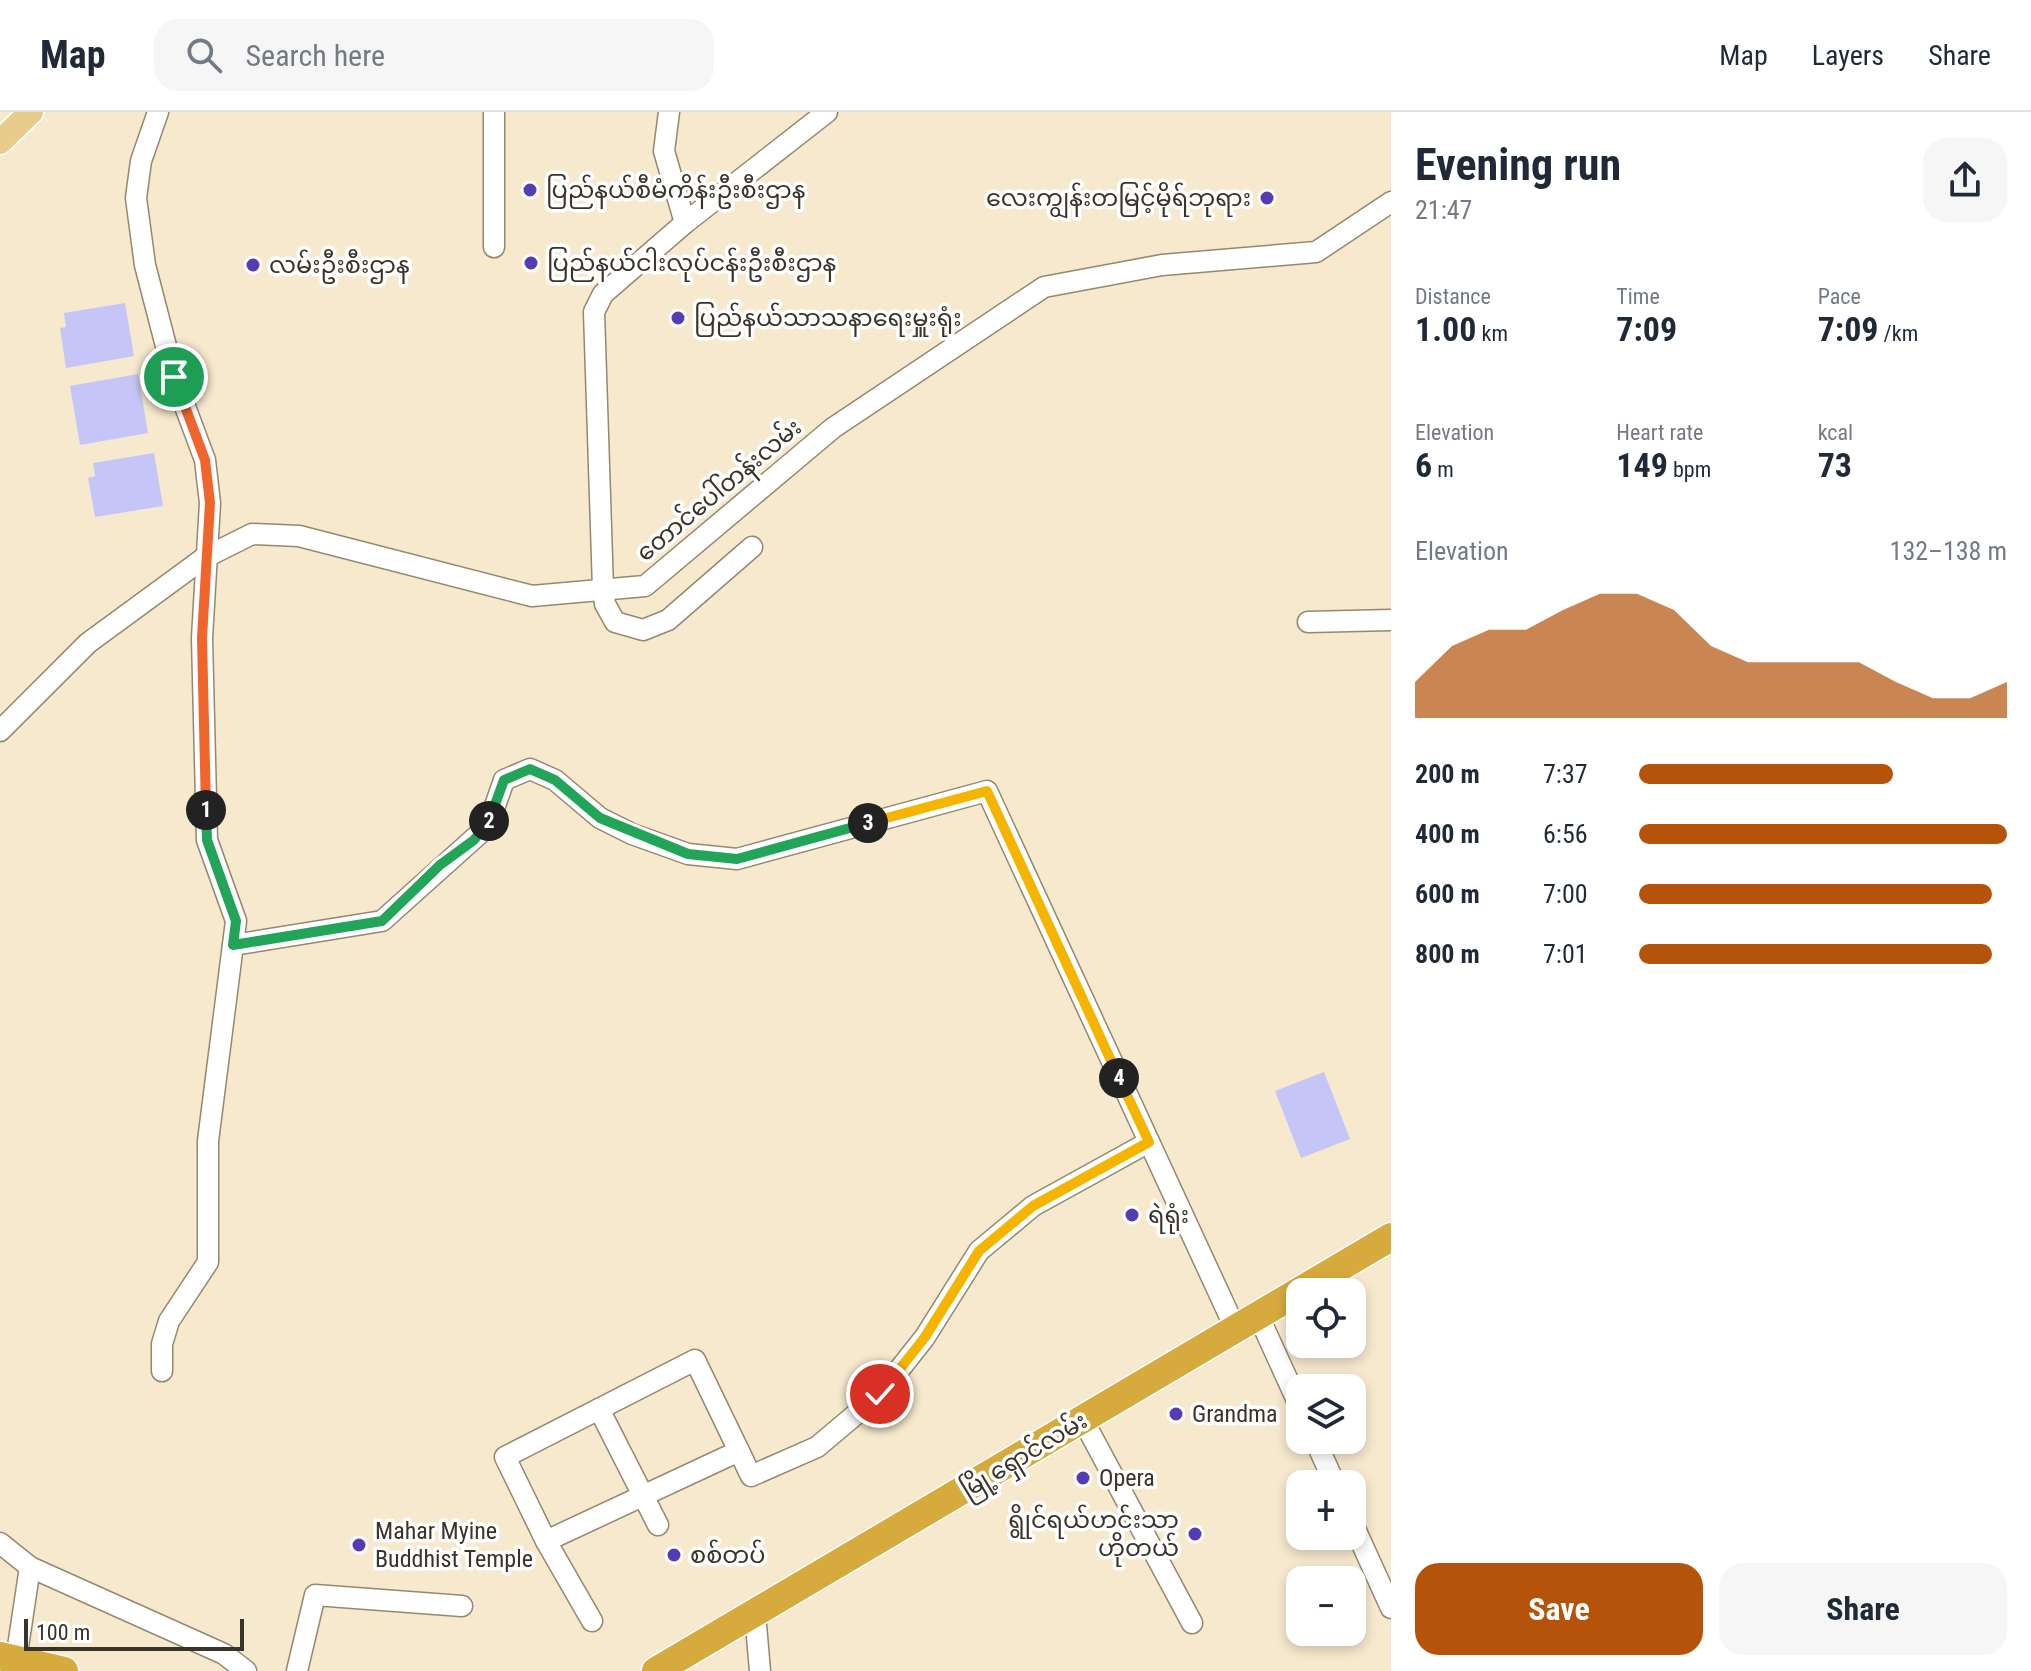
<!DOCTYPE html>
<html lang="en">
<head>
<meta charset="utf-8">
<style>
  body { margin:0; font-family:"Roboto Condensed","Noto Sans Myanmar",sans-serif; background:#f6f6f7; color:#1f2937; height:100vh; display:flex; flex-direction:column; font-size:30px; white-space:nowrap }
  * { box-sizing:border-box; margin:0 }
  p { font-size:26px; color:#747a83 }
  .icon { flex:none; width:44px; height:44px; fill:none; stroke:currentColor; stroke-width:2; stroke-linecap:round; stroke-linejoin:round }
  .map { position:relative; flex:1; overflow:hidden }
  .drawer { display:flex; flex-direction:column; background:#fff; width:640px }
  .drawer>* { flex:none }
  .fabs { position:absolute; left:1286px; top:1166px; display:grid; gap:16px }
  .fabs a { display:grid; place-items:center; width:80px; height:80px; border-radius:16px; background:#fff; box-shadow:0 4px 12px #0003; font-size:40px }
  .scale { position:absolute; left:24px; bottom:20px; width:220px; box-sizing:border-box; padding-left:8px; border:4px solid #393429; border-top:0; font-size:22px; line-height:28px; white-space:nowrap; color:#393429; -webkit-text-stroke:6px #fff; paint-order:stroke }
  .pin { position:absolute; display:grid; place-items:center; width:68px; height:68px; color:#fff; margin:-34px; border:4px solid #fff; border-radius:50%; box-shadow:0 2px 8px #0007 }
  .km { position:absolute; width:40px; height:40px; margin:-20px; border-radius:50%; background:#222; color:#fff; font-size:22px; line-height:40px; text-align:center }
  .round { display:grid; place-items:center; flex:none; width:84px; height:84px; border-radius:24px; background:#f6f6f7 }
  .headline { display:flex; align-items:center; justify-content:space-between; height:136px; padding:0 24px }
  h1 { font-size:44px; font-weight:700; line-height:60px }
  .stats { display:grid; grid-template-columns:repeat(3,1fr); gap:12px; height:136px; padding:8px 24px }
  .stats div { display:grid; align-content:center }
  .stats b { font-size:34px; font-weight:700 }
  .stats small { font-size:22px; font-weight:400 }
  .stats p { font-size:22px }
  .chart { height:224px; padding:16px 24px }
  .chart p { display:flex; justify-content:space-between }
  .chart svg { width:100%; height:144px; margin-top:8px; fill:#b45309; opacity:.7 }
  .action { display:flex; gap:16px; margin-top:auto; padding:16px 24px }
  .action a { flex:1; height:92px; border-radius:24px; background:#b45309; color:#fff; font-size:32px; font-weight:700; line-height:92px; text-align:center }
  .action a+a { background:#f6f6f7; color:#1f2937 }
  ul { padding:0 24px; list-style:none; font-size:26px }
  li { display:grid; grid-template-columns:128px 96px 1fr; align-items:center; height:60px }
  li i { height:20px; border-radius:10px; background:#b45309 }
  header { display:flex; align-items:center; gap:48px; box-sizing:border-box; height:112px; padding:0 40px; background:#fff; border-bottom:2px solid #e0e1e3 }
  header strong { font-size:38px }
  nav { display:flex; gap:44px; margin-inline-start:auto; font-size:28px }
  .search { width:560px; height:72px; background:#f6f6f7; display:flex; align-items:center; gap:20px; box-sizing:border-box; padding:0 28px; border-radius:24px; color:#747a83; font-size:30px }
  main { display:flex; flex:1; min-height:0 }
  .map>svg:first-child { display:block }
  .water { fill:#c6c5f7 }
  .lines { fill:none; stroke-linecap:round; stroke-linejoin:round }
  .minor-casing { stroke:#94886f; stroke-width:23 }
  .major-casing { stroke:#fff; stroke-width:27 }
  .highway-casing { stroke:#fff; stroke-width:31 }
  .minor { stroke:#fff; stroke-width:20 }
  .major { stroke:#e7cc8b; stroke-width:24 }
  .highway { stroke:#d7aa3e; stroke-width:28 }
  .split-1-casing { stroke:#fff; stroke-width:16 }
  .split-2-casing { stroke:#fff; stroke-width:16 }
  .split-3-casing { stroke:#fff; stroke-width:16 }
  .split-4-casing { stroke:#fff; stroke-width:16 }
  .split-5-casing { stroke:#fff; stroke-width:16 }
  .split-1 { stroke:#f0652b; stroke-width:10 }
  .split-2 { stroke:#22a559; stroke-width:10 }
  .split-3 { stroke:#22a559; stroke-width:10 }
  .split-4 { stroke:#f5b400; stroke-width:10 }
  .split-5 { stroke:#f5b400; stroke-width:10 }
  .poi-dot { fill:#533cb4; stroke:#fff; stroke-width:3 }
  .labels { text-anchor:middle; stroke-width:7; stroke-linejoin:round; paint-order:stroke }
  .poi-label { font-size:24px; fill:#393429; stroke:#fff; text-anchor:start }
  .street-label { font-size:24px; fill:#393429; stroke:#fff }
</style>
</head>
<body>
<header>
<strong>Map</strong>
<div class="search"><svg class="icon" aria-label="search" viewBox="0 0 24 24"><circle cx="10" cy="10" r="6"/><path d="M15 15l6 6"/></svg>Search here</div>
<nav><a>Map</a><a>Layers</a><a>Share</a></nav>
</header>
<main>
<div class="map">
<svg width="1391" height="1559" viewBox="0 0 1391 1559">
  <rect width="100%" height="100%" fill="#f6e9ce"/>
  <!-- water -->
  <g class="water">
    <path d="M125,191l9,53 -68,12 -6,-40 6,-1 -2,-14z"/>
    <path d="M138,262l10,59 -68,12 -10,-59z"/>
    <path d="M154,341l9,53 -68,11 -7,-39 7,-2 -2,-13z"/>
    <path d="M1324,960l26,67 -49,19 -26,-67z"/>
  </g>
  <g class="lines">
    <!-- minor casing -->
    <g class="minor-casing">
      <g id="minor">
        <path d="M158,0l-17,49 -5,37 9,67 29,112 31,83 5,43 -8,135 5,202 29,81 -28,220v121l-39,59 -7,23v27"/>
        <path d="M494,0v135"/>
        <path d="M669,0l-5,39 21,72"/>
        <path d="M752,435l-84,73 -25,10 -28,-8 -10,-18 -2,-15 -9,-277 9,-18 82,-71 142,-111"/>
        <path d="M1308,510l83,-2"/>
        <path d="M0,619l88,-88 116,-85 48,-24 47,2 233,60 113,-10 188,-158 211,-141 118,-22 154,-13 75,-50"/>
        <path d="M233,833l149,-24 106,-95 16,-46 26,-11 25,11 45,38 32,16 56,20 49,5 250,-68 249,539"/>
        <path d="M1259,1205l41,90"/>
        <path d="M599,1297l59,116"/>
        <path d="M1083,1308l109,203"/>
        <path d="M1315,1328l20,44"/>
        <path d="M1352,1410l39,86"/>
        <path d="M546,1429l193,-90"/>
        <path d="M0,1431l30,24 194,87 22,17"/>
        <path d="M755,1501l5,58"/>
        <path d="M592,1509l-46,-80 -41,-84 190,-97 56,116 66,-29 63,-53 45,-57 54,-86 54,-45 116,-64"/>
        <path d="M16,1548l14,-93"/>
        <path d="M297,1559l18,-76 147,11"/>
      </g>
    </g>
    <!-- major casing -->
    <g class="major-casing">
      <path id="major" d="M0,30l31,-30"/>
    </g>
    <!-- highway casing -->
    <g class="highway-casing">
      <g id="highway">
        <path d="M0,1544l64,15"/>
        <path d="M656,1559l735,-434"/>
      </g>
    </g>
    <!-- minor -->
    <use href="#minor" class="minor"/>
    <!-- major -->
    <use href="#major" class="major"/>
    <!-- highway -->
    <use href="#highway" class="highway"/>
  </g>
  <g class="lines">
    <!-- split-1 casing -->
    <g class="split-1-casing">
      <path id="split-1" d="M174,265l31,83 5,43 -8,135 4,172"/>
    </g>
    <!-- split-2 casing -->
    <g class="split-2-casing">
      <path id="split-2" d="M206,698l1,30 29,81 -3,24 149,-24 58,-56 34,-25 15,-19"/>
    </g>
    <!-- split-3 casing -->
    <g class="split-3-casing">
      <path id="split-3" d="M489,709l15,-41 26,-11 25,11 45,38 88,36 49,5 131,-36"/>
    </g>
    <!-- split-4 casing -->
    <g class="split-4-casing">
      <path id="split-4" d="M868,711l119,-32 132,287"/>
    </g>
    <!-- split-5 casing -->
    <g class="split-5-casing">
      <path id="split-5" d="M880,1282l45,-57 54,-86 54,-45 116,-64 -30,-64"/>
    </g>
    <!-- split-1 -->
    <use href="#split-1" class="split-1"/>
    <!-- split-2 -->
    <use href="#split-2" class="split-2"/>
    <!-- split-3 -->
    <use href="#split-3" class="split-3"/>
    <!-- split-4 -->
    <use href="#split-4" class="split-4"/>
    <!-- split-5 -->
    <use href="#split-5" class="split-5"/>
  </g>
  <!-- markers -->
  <g class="poi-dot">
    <circle cx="530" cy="78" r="8"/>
    <circle cx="1267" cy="86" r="8"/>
    <circle cx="531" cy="151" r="8"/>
    <circle cx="253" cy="153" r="8"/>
    <circle cx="678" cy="206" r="8"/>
    <circle cx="1132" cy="1103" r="8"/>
    <circle cx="1176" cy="1302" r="8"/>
    <circle cx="1083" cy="1366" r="8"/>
    <circle cx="1195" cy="1422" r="8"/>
    <circle cx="359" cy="1433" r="8"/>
    <circle cx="674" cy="1443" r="8"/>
  </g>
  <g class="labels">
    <!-- poi labels -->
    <g class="poi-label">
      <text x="546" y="86">ပြည်နယ်စီမံကိန်းဦးစီးဌာန</text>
      <text x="1251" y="94" text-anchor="end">လေးကျွန်းတမြင့်မိုရ်ဘုရား</text>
      <text x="547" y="159">ပြည်နယ်ငါးလုပ်ငန်းဦးစီးဌာန</text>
      <text x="269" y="161">လမ်းဦးစီးဌာန</text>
      <text x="694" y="214">ပြည်နယ်သာသနာရေးမှူးရုံး</text>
      <text x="1148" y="1111">ရဲရုံး</text>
      <text x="1192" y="1310">Grandma</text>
      <text x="1099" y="1374">Opera</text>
      <text x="1179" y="1416" text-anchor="end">ရွိုင်ရယ်ဟင်းသာ<tspan x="1179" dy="28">ဟိုတယ်</tspan></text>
      <text x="375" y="1427">Mahar Myine<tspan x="375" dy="28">Buddhist Temple</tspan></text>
      <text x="690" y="1451">စစ်တပ်</text>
    </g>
    <!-- street labels -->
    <g class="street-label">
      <text transform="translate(719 378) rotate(-40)" y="8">တောင်ပေါ်တန်းလမ်း</text>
      <text transform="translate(1024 1343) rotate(-31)" y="8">မြို့ရှောင်လမ်း</text>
    </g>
  </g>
</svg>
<div class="fabs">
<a><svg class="icon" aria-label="locate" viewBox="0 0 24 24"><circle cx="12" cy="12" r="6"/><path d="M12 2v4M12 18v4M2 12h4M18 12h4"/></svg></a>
<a><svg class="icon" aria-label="layers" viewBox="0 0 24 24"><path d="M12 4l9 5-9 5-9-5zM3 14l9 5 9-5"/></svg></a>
<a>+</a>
<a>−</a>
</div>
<div class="scale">100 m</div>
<div class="pin" style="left:174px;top:265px;background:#1e9e55"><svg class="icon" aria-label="arrive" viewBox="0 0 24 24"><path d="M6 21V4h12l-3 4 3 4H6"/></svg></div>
<div class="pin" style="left:880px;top:1282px;background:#d93025"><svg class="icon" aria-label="check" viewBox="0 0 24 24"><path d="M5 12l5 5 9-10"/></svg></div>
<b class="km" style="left:206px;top:698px">1</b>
<b class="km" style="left:489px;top:709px">2</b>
<b class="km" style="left:868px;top:711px">3</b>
<b class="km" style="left:1119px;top:966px">4</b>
</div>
<section class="drawer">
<div class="headline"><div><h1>Evening run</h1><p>21:47</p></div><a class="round"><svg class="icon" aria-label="share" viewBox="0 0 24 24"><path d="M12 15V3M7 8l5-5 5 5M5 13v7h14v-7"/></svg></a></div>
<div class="stats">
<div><p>Distance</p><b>1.00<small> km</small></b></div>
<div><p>Time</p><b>7:09</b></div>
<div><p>Pace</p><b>7:09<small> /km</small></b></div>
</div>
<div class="stats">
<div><p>Elevation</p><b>6<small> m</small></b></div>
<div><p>Heart rate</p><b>149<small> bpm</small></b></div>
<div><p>kcal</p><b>73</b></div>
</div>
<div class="chart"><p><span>Elevation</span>132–138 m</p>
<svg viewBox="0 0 160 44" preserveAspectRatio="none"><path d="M0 44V33L10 22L20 17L30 17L40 11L50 6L60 6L70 11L80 22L90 27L100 27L110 27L120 27L130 33L140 38L150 38L160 33V44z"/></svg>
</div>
<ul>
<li><b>200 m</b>7:37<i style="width:69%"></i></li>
<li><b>400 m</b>6:56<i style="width:100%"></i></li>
<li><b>600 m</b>7:00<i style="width:96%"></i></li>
<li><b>800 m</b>7:01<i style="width:96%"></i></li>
</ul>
<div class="action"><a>Save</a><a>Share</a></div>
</section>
</main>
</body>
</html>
